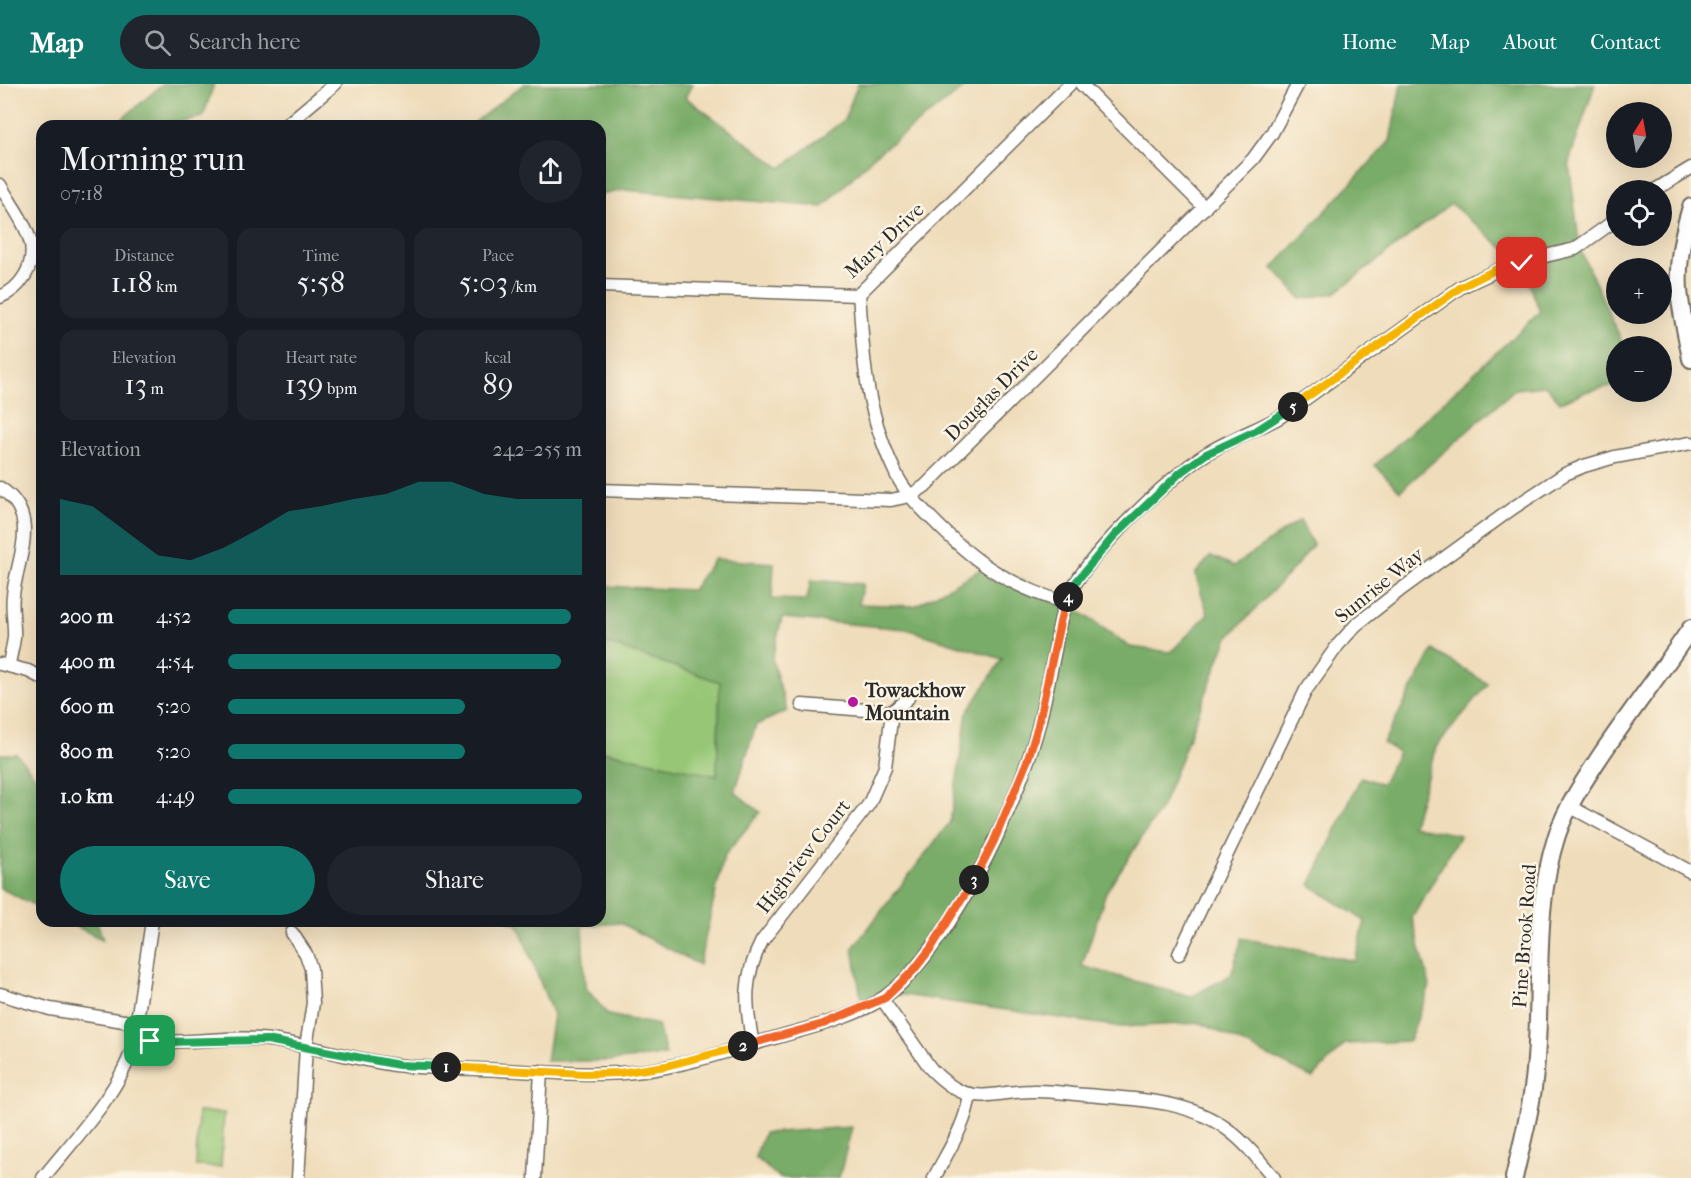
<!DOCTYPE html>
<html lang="en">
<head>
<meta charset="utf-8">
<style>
  body { margin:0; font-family:"IM FELL French Canon",serif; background:#20242c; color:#f1f3f6; height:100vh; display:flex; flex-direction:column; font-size:22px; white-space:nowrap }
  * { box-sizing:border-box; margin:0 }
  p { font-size:20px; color:#9ea1a6 }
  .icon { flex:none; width:33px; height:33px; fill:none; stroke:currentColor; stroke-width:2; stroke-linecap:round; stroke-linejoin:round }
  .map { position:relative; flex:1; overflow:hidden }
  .side { position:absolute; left:36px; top:36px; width:570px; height:807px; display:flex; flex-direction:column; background:#171b24; border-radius:18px; box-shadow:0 6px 24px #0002 }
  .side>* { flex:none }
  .needle { width:39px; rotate:11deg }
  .buttons { position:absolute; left:1606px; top:18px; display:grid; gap:12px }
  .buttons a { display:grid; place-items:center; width:66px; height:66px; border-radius:50%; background:#171b24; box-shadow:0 6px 24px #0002; font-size:30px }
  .pin { position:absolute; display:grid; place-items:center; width:51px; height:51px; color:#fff; margin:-26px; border-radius:12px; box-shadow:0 3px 9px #0006 }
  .km { position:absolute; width:30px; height:30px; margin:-15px; border-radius:50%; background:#222; color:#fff; font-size:16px; line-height:30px; text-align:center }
  .round { display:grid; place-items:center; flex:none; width:63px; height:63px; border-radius:32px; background:#20242c }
  .headline { display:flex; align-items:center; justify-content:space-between; height:102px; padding:0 24px }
  h1 { font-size:33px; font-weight:600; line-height:45px }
  .stats { display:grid; grid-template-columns:repeat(3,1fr); gap:9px; height:102px; padding:6px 24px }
  .stats div { display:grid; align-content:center; border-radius:15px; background:#20242c; text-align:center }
  .stats b { font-size:30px; font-weight:600 }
  .stats small { font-size:16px; font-weight:400 }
  .stats p { font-size:16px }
  .chart { height:168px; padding:12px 24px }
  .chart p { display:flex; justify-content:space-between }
  .chart svg { width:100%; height:108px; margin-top:6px; fill:#0f766e; opacity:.7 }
  .primary-button { display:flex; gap:12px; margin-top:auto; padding:12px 24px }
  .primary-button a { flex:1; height:69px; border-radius:36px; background:#0f766e; color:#fff; font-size:24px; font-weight:600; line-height:69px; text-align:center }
  .primary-button a+a { background:#20242c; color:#f1f3f6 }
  ul { padding:0 24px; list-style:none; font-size:20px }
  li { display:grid; grid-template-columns:96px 72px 1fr; align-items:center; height:45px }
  li i { height:15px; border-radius:8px; background:#0f766e }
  header { display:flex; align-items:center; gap:36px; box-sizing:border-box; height:84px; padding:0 30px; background:#0f766e; color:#fff }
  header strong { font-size:28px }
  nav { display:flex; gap:33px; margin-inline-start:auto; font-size:21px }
  .search { width:420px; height:54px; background:#20242c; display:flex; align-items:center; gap:15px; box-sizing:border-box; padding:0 21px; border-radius:33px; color:#9ea1a6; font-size:22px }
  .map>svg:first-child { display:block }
  .green { fill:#97c776; stroke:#617950; stroke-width:1.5 }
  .forest { fill:#79ac67; stroke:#526c49; stroke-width:1.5 }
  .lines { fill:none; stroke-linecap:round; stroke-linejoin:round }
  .street-casing { stroke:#70695d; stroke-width:15 }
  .secondary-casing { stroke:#70695d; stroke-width:20 }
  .street { stroke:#fff; stroke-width:12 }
  .secondary { stroke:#fff; stroke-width:16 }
  .split-1-casing { stroke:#fff; stroke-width:12 }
  .split-2-casing { stroke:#fff; stroke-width:12 }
  .split-3-casing { stroke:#fff; stroke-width:12 }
  .split-4-casing { stroke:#fff; stroke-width:12 }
  .split-5-casing { stroke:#fff; stroke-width:12 }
  .split-6-casing { stroke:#fff; stroke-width:12 }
  .split-1 { stroke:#22a559; stroke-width:8 }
  .split-2 { stroke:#f5b400; stroke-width:8 }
  .split-3 { stroke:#f0652b; stroke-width:8 }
  .split-4 { stroke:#f0652b; stroke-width:8 }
  .split-5 { stroke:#22a559; stroke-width:8 }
  .split-6 { stroke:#f5b400; stroke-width:8 }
  .poi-dot { fill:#b5179e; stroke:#fcf5e5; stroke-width:2 }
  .labels { text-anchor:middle; stroke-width:5; stroke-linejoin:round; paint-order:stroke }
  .street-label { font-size:20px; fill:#2b2b2b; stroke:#fcf5e5 }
  .poi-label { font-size:20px; font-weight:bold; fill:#2b2b2b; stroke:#fcf5e5; text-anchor:start }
</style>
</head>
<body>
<header>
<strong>Map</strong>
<div class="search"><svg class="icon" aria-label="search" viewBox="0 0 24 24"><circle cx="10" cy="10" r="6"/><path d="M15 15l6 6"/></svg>Search here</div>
<nav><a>Home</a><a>Map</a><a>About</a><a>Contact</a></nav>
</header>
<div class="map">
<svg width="1691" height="1094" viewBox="0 0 1691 1094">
  <rect width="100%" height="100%" fill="#fcf5e5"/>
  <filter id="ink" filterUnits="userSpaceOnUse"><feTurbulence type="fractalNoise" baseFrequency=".0167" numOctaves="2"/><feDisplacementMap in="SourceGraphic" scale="12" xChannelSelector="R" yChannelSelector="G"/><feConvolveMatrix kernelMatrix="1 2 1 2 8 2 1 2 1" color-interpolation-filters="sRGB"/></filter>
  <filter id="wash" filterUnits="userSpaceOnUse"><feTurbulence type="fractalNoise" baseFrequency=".008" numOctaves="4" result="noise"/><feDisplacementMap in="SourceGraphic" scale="24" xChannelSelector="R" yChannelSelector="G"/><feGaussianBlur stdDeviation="1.35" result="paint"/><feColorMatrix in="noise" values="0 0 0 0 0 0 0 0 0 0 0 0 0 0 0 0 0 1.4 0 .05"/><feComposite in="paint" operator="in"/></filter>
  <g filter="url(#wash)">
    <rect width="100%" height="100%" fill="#efdcba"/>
    <!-- green -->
    <g class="green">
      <path d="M600,557l120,41 -3,95 -114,-26 -3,13z"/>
      <path d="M198,1028l26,1 -3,54 -25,-1z"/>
    </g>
    <!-- forest -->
    <g class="forest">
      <path d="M163,0h51l-11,33 -48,9h-41z"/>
      <path d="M524,0h169l-8,13 96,71 63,-48 14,-36h109v2l-93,70 -51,51 -199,-17 -24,5v-69h-130z"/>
      <path d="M1401,0h194l-26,78 11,87 44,97h-7v34l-2,5 -27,6 -28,11 -14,-16 -31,3 -115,102 -25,-26 165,-153 -18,-48 -71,-60 -116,89 -34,6 -28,-31 117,-127z"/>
      <path d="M1300,436l13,25 -18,22 -68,72 -65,168 -56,85 -24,74 109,31 40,-22 11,-37 113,23 10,-40 -55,-36 51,-108 21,7 16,-32 -15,-9 50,-93 55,34 -52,63 -24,79 48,9 -48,83 18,68 -21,55 -64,3 -32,34 -112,-55 -80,4 -224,-33 -34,16 -10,-62 97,-126 17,-109 35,-54 -96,-30 -124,-11 -10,41 15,52 -31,14 -21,67 25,20 -36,44 -25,109 -79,-42 -38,3 3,61 23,28 50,10 8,30 -57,6h-63l7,-46 -35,-90 -11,-4h93v-157l2,-13 115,25 3,-94 -120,-41v-55l92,4 22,-31 60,4 -2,36 35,1 4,-20 52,4 -5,20 57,2 73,-41 78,37 64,45 41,5 37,-38 -13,-40 16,-18 23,10z"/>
      <path d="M0,670h17l25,31v124l-42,-21z"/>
      <path d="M66,837h31l6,19z"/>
      <path d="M852,1043l-13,51h-60l-24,-21 9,-24z"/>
    </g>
  </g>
  <g filter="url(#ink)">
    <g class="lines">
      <!-- street casing -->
      <g class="street-casing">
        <g id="street">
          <path d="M1081,0l124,124"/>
          <path d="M285,42l50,-42"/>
          <path d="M0,101c10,18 26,38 31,59 4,23 -11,45 -31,53"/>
          <path d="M1655,106l36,-22"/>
          <path d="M600,202l258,9 212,-211"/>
          <path d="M859,210c3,36 4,74 12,109 6,25 15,51 26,73 9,17 22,30 35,43 42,43 75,66 134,84"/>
          <path d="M0,404c42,27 17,70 13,107 -2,14 2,29 1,43 -1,9 -4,18 -5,27"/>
          <path d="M600,406l291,10 19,-4 15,-10 328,-327 19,-26 26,-49"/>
          <path d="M0,580l28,7 14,7"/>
          <path d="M802,621l90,7"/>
          <path d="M1569,722l122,66"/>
          <path d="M292,849l14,21 5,15 2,34 -7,44 -8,131"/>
          <path d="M1179,870l127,-264 32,-45 18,-20 43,-34 114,-83 52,-34 19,-8 31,-9 76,-14"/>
          <path d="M0,910l50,15 86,14"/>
          <path d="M882,915l49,70c39,40 54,23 101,22 18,-1 37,3 54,4 47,4 101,4 141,34 18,13 33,32 47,49"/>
          <path d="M135,954c44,10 90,-4 135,2 42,6 83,19 125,25 34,4 70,3 105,5 47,2 96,7 143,1 44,-6 88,-21 131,-33 34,-10 84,-21 112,-42 42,-30 89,-113 111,-160 16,-36 32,-73 42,-112 6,-25 11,-49 16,-74 3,-17 5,-35 12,-51 17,-41 101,-121 139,-145 24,-15 50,-24 74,-37l181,-130 50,-23 64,-15 42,-30"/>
          <path d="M753,960c-8,-40 -10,-67 9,-103l107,-137 16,-37 7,-55 16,-14"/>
          <path d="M43,1094c31,-39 75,-84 90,-131l19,-126"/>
          <path d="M535,1094l6,-107"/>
          <path d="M934,1094c14,-27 32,-53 36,-84"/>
        </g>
      </g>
      <!-- secondary casing -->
      <g class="secondary-casing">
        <g id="secondary">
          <path d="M1691,123c-8,26 -14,55 -12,83 2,23 8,46 12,69"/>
          <path d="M1514,1094c8,-36 18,-71 21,-107 8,-79 -3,-160 22,-236 10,-29 27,-54 44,-80 29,-43 61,-84 90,-127"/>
        </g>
      </g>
      <!-- street -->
      <use href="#street" class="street"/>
      <!-- secondary -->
      <use href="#secondary" class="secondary"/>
    </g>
  </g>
  <g class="lines" filter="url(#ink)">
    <!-- split-1 casing -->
    <g class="split-1-casing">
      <path id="split-1" d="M150,957l17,1 100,-2 132,25 47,2"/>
    </g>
    <!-- split-2 casing -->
    <g class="split-2-casing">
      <path id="split-2" d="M446,983l139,7 34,-1 47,-7 77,-20"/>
    </g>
    <!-- split-3 casing -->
    <g class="split-3-casing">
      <path id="split-3" d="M743,962l80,-22 62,-26 29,-28 17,-22 43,-68"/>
    </g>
    <!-- split-4 casing -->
    <g class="split-4-casing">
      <path id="split-4" d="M974,796l20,-39 34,-82 10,-33 23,-108 7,-21"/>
    </g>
    <!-- split-5 casing -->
    <g class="split-5-casing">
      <path id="split-5" d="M1068,513l8,-15 38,-46 67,-64 25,-18 51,-24 36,-23"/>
    </g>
    <!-- split-6 casing -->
    <g class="split-6-casing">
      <path id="split-6" d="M1293,323l168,-120 36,-18 25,-6"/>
    </g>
    <!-- split-1 -->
    <use href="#split-1" class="split-1"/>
    <!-- split-2 -->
    <use href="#split-2" class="split-2"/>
    <!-- split-3 -->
    <use href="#split-3" class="split-3"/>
    <!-- split-4 -->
    <use href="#split-4" class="split-4"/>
    <!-- split-5 -->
    <use href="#split-5" class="split-5"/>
    <!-- split-6 -->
    <use href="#split-6" class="split-6"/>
  </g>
  <!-- markers -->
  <circle class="poi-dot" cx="853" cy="618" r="6"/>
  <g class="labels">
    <!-- street labels -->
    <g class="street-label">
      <text transform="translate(884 156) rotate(-43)" y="7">Mary Drive</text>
      <text transform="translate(991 310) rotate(-45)" y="7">Douglas Drive</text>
      <text transform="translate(1379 501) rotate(-39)" y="7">Sunrise Way</text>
      <text transform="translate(803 772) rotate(-52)" y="7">Highview Court</text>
      <text transform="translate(1524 852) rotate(-86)" y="7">Pine Brook Road</text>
    </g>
    <!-- poi labels -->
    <g class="poi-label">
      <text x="865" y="613">Towackhow<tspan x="865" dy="23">Mountain</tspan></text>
    </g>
  </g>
</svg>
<div class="buttons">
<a><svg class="needle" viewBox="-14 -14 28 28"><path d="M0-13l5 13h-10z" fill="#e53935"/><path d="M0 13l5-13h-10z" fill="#9ea1a6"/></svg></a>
<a><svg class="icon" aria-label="locate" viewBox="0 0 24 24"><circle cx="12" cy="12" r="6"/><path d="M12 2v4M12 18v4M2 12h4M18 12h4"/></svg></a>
<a>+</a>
<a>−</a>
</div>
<div class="pin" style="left:150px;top:957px;background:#1e9e55"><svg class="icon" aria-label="arrive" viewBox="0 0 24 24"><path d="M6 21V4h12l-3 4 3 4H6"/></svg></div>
<div class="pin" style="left:1522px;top:179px;background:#d93025"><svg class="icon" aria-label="check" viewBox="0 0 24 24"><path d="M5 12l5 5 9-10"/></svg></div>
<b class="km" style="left:446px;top:983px">1</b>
<b class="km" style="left:743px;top:962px">2</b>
<b class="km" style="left:974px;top:796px">3</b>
<b class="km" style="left:1068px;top:513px">4</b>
<b class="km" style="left:1293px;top:323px">5</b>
<section class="side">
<div class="headline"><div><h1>Morning run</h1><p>07:18</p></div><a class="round"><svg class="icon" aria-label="share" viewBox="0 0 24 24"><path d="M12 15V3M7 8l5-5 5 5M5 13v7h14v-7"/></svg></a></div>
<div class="stats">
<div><p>Distance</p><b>1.18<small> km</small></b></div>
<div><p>Time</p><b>5:58</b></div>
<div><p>Pace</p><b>5:03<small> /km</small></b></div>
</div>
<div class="stats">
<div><p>Elevation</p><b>13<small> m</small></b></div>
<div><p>Heart rate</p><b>139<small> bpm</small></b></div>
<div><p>kcal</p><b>89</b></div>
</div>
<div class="chart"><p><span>Elevation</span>242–255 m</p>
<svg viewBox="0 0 160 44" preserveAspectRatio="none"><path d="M0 44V13L10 16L20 26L30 36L40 38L50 33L60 26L70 18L80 16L90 13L100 11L110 6L120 6L130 11L140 13L150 13L160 13V44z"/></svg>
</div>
<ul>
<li><b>200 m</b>4:52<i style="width:97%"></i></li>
<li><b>400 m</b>4:54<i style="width:94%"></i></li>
<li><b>600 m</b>5:20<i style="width:67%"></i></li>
<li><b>800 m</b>5:20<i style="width:67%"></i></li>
<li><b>1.0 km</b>4:49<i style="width:100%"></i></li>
</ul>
<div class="primary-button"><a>Save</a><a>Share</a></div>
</section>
</div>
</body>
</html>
